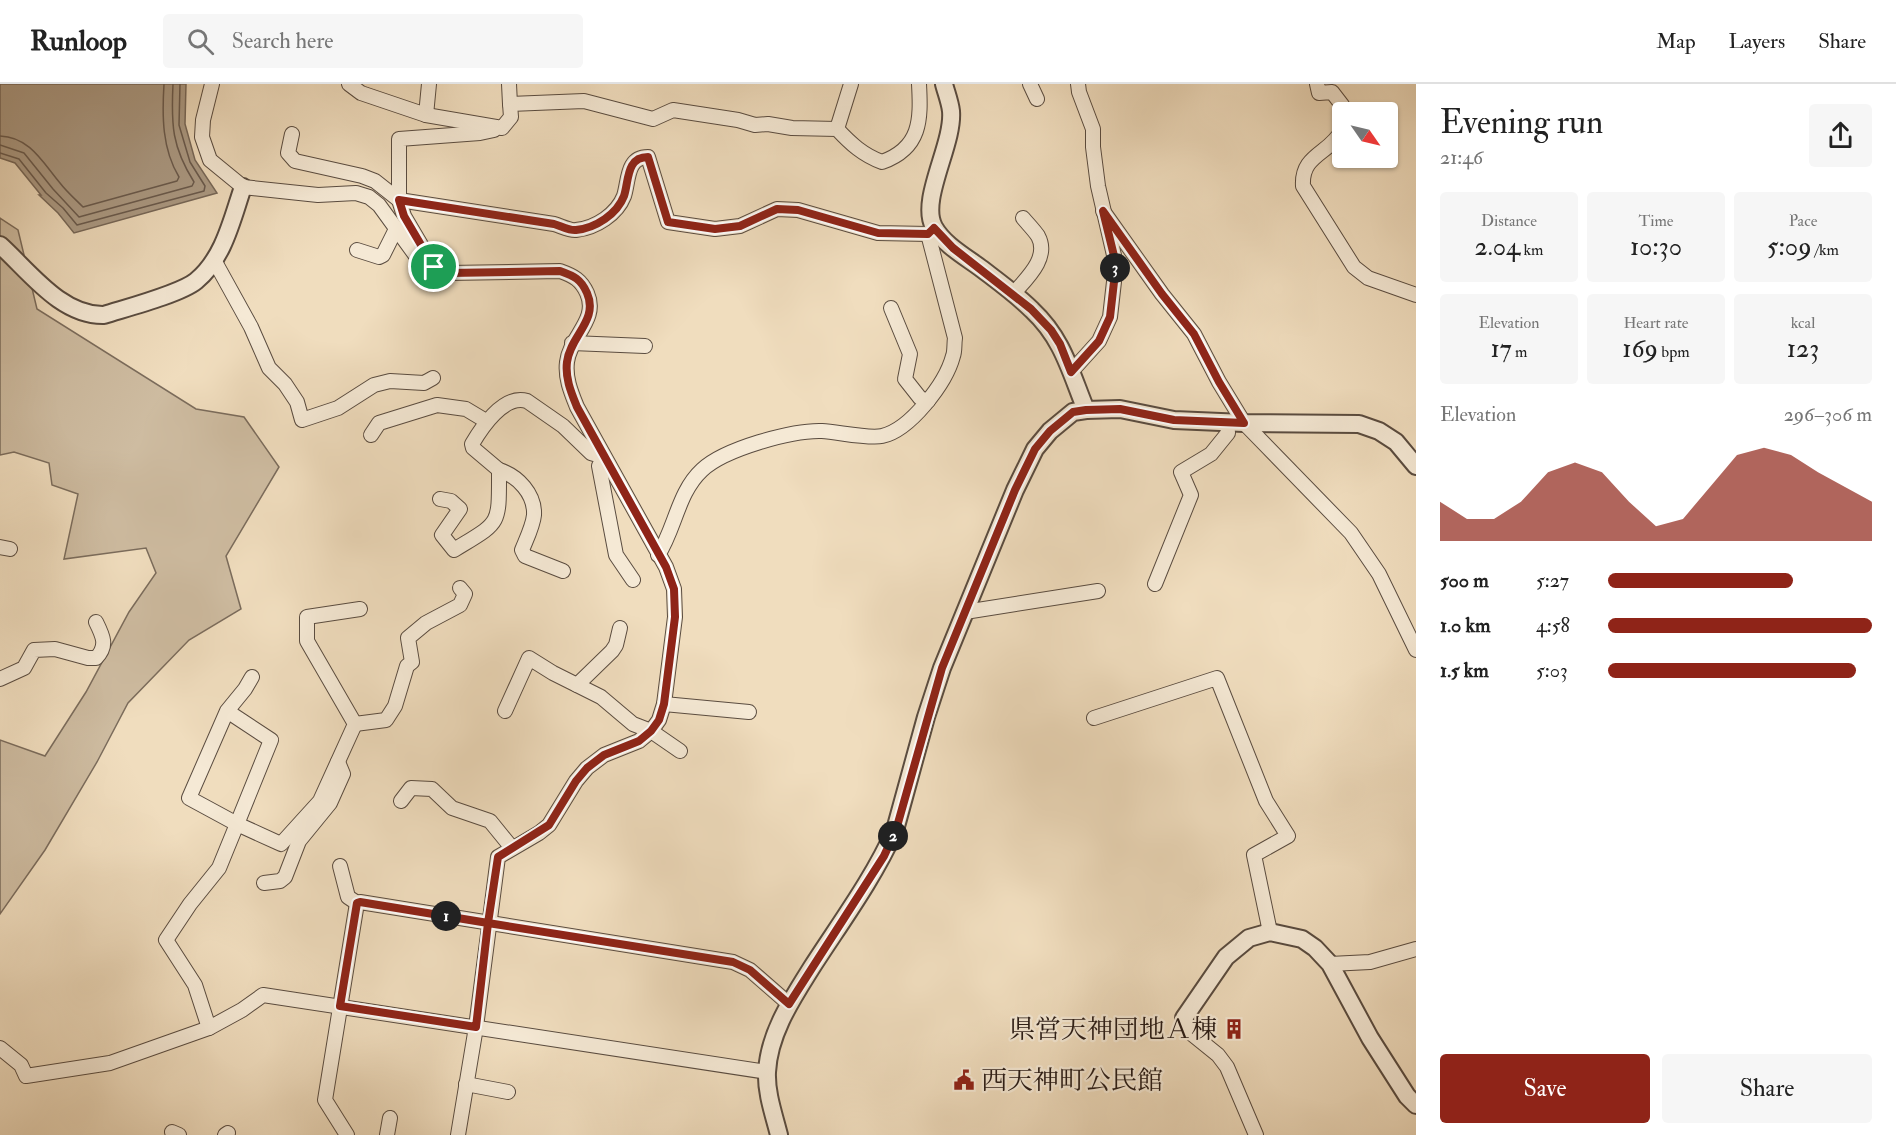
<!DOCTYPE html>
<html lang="en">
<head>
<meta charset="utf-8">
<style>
  body { margin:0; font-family:"IM FELL Double Pica","Noto Serif JP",serif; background:#f6f6f6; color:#222; height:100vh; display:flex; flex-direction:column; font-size:22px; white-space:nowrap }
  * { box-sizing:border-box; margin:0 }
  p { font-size:20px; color:#767676 }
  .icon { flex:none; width:33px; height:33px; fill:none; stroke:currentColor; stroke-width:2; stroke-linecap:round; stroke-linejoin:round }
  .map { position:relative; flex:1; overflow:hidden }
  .side { display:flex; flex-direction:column; background:#fff; width:480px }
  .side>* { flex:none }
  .needle { width:39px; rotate:124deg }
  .controls { position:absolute; left:1332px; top:18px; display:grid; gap:12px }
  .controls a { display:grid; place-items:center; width:66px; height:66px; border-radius:6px; background:#fff; box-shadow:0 2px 4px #0004; font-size:30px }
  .pin { position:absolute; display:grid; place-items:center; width:51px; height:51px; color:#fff; margin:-26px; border:3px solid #fff; border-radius:50%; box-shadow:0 2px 6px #0007 }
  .km { position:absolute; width:30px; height:30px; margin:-15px; border-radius:50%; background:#222; color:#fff; font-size:16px; line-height:30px; text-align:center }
  .round { display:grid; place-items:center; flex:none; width:63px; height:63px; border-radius:6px; background:#f6f6f6 }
  .overview { display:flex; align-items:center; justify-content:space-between; height:102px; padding:0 24px }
  h1 { font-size:33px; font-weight:600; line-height:45px }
  .metrics { display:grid; grid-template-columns:repeat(3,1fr); gap:9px; height:102px; padding:6px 24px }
  .metrics div { display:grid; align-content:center; border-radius:6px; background:#f6f6f6; text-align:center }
  .metrics b { font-size:26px; font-weight:600 }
  .metrics small { font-size:16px; font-weight:400 }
  .metrics p { font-size:16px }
  .chart { height:168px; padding:12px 24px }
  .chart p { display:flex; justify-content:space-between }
  .chart svg { width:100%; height:108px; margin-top:6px; fill:#8f2418; opacity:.7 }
  .button { display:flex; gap:12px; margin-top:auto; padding:12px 24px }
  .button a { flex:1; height:69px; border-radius:6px; background:#8f2418; color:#fff; font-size:24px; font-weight:600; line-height:69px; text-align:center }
  .button a+a { background:#f6f6f6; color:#222 }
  ul { padding:0 24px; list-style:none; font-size:20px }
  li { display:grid; grid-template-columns:96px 72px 1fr; align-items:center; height:45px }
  li i { height:15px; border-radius:8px; background:#8f2418 }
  header { display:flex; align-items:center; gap:36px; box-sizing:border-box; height:84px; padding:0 30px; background:#fff; border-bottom:2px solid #e0e0e0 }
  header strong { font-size:28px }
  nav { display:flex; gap:33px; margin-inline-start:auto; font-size:21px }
  .search { width:420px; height:54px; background:#f6f6f6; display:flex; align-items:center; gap:15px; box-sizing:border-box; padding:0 21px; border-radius:6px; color:#767676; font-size:22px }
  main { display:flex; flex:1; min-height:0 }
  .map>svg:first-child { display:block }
  .green { fill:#cebca1; stroke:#7b6c5c; stroke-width:1.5 }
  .water { fill:#ac9b85; stroke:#776859; stroke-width:1.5 }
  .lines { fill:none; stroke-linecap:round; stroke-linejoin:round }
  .shore { stroke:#6a5b4e; stroke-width:1.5 }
  .minor-casing { stroke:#5a4c40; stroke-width:16 }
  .tertiary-casing { stroke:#5a4c40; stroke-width:20 }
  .minor { stroke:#f5e9d5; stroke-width:14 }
  .tertiary { stroke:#f5e9d5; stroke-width:16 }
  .route-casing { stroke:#fff; stroke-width:12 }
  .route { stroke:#8f2418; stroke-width:8 }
  .labels { text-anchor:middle; stroke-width:4.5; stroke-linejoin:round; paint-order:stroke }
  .poi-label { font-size:26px; fill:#281b16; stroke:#f5e9d5; text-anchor:end }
</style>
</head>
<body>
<header>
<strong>Runloop</strong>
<div class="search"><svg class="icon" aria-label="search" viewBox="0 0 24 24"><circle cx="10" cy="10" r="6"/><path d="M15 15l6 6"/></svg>Search here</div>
<nav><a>Map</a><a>Layers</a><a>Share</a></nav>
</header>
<main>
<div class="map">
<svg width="1416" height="1051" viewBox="0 0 1416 1051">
  <rect width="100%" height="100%" fill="#f0ddbe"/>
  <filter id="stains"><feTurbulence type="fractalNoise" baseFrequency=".00333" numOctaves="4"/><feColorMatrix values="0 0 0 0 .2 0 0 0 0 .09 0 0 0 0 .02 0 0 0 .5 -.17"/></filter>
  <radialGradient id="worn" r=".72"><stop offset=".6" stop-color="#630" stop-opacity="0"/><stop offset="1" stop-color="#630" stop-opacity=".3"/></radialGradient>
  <!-- green -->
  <path class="green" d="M0,134l18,12 19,79 159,100 48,8 35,50 -53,89 15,53 -52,31 -61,63 -31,59 -52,88 -45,64v-174l45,16 41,-64 43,-80 27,-39 -10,-25 -82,11 14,-65 -26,-9 -3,-22 -35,-11 -14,3z"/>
  <!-- water -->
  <path class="water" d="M0,0h186l-1,40 10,36 22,33 -143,40 -16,-20 -19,-18h2l-26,-32 -15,-5z"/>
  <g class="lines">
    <!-- shore -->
    <g class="shore">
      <path d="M0,52c30,1 43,27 60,47 6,8 16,17 23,24l94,-26 2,-4c-17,-28 -17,-61 -15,-93"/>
      <path d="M0,61l24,8 29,36 26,28 113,-31 2,-4c-22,-35 -23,-57 -21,-98"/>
      <path d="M0,69l19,6 27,34 17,15 14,17 127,-34 1,-5 -15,-24 -11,-37 1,-41"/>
    </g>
    <!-- minor casing -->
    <g class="minor-casing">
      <g id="minor">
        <path d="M212,0l-9,36 -1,17 8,23 33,27 75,8 38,-2 13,4 10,8 40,55 30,13 111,-2c14,5 21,9 27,22 12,27 -17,43 -20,69 -2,16 4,30 10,45l89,160 8,22 1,28 -11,87 -5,16 -8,11 -12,10 -35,14 -17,13 -11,13 -27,44 -10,8 -41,24 -22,170 -18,108"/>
        <path d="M349,0l12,9 65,22 3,-31"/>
        <path d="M509,0l1,20"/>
        <path d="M1030,0l7,15"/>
        <path d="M1317,0l2,9 13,-1 10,13 2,7"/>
        <path d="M426,31l76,13 9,-11 -1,-13 74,-3 69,18 20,-9 65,10 17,5 13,-1 24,4 45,1c14,15 26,26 45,33 39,-14 39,-42 37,-78"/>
        <path d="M837,45l14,-45"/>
        <path d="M1342,46c-12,24 -41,24 -39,56l51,81 14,11 48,17"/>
        <path d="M292,50l-4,19 7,8 67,15 13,5 24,19 155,24c7,2 16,7 22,6 20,-2 41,-16 48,-34 5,-15 2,-39 24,-39l20,65 47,7 25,-3 37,-17 21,1 80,23 50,1"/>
        <path d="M1103,127l59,83 32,40 25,48 25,41 107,110 28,41 37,76"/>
        <path d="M357,166l22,7 4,-2 13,-26"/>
        <path d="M214,176l37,67 18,41 16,16 12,18 5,18 36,-12 36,-23 16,-4 34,2 9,-5"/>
        <path d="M434,183l-30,-51 -5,-16v-61l81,-6 14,-3"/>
        <path d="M1013,210c13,-15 37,-36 25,-58 -4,-6 -10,-12 -15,-18"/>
        <path d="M891,224l19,46 -5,25 15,19 8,3"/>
        <path d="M572,259l73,3"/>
        <path d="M1071,288l28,-31 11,-24 6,-53 -18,-78 -5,-39v-18l-14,-37 -1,-8"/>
        <path d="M371,351l8,-12 58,-18 29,4 20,12"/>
        <path d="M499,386c19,6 36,24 35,45 -1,11 -8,25 -12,35l3,6 38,15"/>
        <path d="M440,415l11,2 9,8 -18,26 12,15c47,-29 45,-23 45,-80l-26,-22 -1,-4c10,-17 32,-50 55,-43l36,25 28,27 13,4 -5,9 17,89 17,25"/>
        <path d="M0,463l10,2"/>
        <path d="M658,471c17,-26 20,-63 44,-85 22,-21 90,-40 120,-39 16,1 47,8 60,5 28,-6 64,-53 71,-80 2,-5 1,-12 2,-18l-27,-104 6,-6"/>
        <path d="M1155,500l36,-89 -10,-23 30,-18 17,-21 -1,-11"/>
        <path d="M965,528l133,-21"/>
        <path d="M0,595l24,-11 10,-18 21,-1 33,9h8c12,-12 7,-22 0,-36"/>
        <path d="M577,601l35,-34 4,-6 4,-17"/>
        <path d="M664,620l85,8"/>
        <path d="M227,627l44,29 -34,84 -48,-26 38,-87 18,-22 7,-12"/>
        <path d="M505,627l24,-53 24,15 48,24 32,27 18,7 29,20"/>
        <path d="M1094,634l123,-40 49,123 22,35 -34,19 16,77"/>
        <path d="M355,640l31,-4 9,-14 12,-40 5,-4 -4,-24 18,-15 34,-18 5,-11 -5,-6"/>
        <path d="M401,717l10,-13 21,1 20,19 38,13 22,27"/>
        <path d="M340,782l8,31 9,6"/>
        <path d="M264,799l16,-2 5,-4 14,-36 31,-38 13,-29 -5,-12"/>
        <path d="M1330,880l40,-2 46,-13"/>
        <path d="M1184,934l8,16 26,21 9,12 29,68"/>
        <path d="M209,944l-14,-43 -29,-45 24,-36 29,-36 18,-44 44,20 39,-43 35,-77 -48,-83v-24l53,-8"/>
        <path d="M0,964l21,17 5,11 84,-13 99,-35 33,-18 21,-15 504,77"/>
        <path d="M466,1000l42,8"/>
        <path d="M172,1048l7,3"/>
        <path d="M225,1051l3,-2"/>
        <path d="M347,1051l-22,-35 32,-197 3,-1 373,60 17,8 39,34"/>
        <path d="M387,1051l3,-17"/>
      </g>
    </g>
    <!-- tertiary casing -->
    <g class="tertiary-casing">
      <g id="tertiary">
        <path d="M944,0c2,8 6,18 7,27 3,33 -32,89 -17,116 10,18 32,30 48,42 17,13 35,26 50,41 31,29 38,61 54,100"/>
        <path d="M0,161c29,26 61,71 104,70 22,-7 76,-21 92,-34 28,-23 36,-62 47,-94"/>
        <path d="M1184,934l42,-61 23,-19 21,-6 32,7 13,9 15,16 40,74 37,58 9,9"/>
        <path d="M779,1051c-5,-20 -13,-42 -12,-63 2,-39 25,-73 45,-105 29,-45 61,-88 83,-137l31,-113 16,-49 73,-178 20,-41 15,-18 23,-19 13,-2 34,-1 54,11 70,3 115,1 20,7 17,11 20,24"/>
      </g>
    </g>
    <!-- minor -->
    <use href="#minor" class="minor"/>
    <!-- tertiary -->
    <use href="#tertiary" class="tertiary"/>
  </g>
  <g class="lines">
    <!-- route casing -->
    <g class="route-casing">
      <path id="route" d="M434,183l15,6 111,-2c14,5 21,8 27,22 12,27 -17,43 -20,69 -2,16 4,30 10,45l89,160 8,22 1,28 -11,87 -5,16 -8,11 -12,10 -35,14 -17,13 -11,13 -27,44 -51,32 -10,66 -128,-21 -3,1 -17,103 136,21 12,-104 245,39 17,8 39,34 95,-148 12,-26 46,-162 73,-178 20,-41 15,-18 23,-19 13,-2 34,-1 54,11 70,3 -25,-41 -25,-48 -32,-40 -59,-83 13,53 -6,53 -11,24 -28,31 -11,-28 -9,-14 -20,-21 -78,-61 -19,-20 -6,6 -50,-1 -80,-23 -21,-1 -37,17 -25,3 -47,-7 -20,-65c-22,0 -19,24 -24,39 -7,18 -28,32 -48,34 -6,1 -15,-4 -22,-6l-155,-24 5,16 30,51"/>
    </g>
    <!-- route -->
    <use href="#route" class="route"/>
  </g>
  <!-- icons -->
  <defs>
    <g id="building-bare" transform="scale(1.62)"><path d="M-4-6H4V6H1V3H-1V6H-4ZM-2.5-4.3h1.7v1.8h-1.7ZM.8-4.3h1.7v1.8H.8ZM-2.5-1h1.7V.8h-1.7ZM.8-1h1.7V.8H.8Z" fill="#8f2418" stroke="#f5e9d5" stroke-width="2.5" paint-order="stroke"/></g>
    <g id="civic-bare" transform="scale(1.62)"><path d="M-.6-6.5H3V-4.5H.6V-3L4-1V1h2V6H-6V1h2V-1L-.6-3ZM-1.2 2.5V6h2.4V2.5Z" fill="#8f2418" stroke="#f5e9d5" stroke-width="2.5" paint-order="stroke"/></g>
  </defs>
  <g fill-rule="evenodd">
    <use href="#building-bare" x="1234" y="945"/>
    <use href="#civic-bare" x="964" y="996"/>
  </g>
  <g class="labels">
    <!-- poi labels -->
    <g class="poi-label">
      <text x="1217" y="954">県営天神団地Ａ棟</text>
      <text x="981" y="1005" text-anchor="start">西天神町公民館</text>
    </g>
  </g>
  <rect width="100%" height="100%" filter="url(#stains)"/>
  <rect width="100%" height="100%" fill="url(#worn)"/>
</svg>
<div class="controls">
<a><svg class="needle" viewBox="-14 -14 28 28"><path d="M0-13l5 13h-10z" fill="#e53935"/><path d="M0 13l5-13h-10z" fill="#767676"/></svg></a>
</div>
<div class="pin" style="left:434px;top:183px;background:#1e9e55"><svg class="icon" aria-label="arrive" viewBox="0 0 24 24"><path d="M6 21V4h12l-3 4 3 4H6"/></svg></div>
<b class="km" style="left:446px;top:832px">1</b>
<b class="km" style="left:893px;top:752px">2</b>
<b class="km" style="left:1115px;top:184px">3</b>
</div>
<section class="side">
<div class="overview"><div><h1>Evening run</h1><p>21:46</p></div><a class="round"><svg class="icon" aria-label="share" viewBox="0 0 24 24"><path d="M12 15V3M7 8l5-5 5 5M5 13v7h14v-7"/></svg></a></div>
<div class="metrics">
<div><p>Distance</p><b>2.04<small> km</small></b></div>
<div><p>Time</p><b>10:30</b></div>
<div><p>Pace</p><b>5:09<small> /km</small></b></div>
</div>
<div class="metrics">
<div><p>Elevation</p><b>17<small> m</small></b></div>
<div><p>Heart rate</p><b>169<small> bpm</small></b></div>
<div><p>kcal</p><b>123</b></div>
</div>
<div class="chart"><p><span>Elevation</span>296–306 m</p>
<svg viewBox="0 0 160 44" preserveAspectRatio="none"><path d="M0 44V28L10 35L20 35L30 28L40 16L50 12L60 16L70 28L80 38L90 35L100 22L110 9L120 6L130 9L140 16L150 22L160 28V44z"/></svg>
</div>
<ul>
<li><b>500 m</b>5:27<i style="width:70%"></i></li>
<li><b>1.0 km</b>4:58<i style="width:100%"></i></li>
<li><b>1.5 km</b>5:03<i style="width:94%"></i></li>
</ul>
<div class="button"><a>Save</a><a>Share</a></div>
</section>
</main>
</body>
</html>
